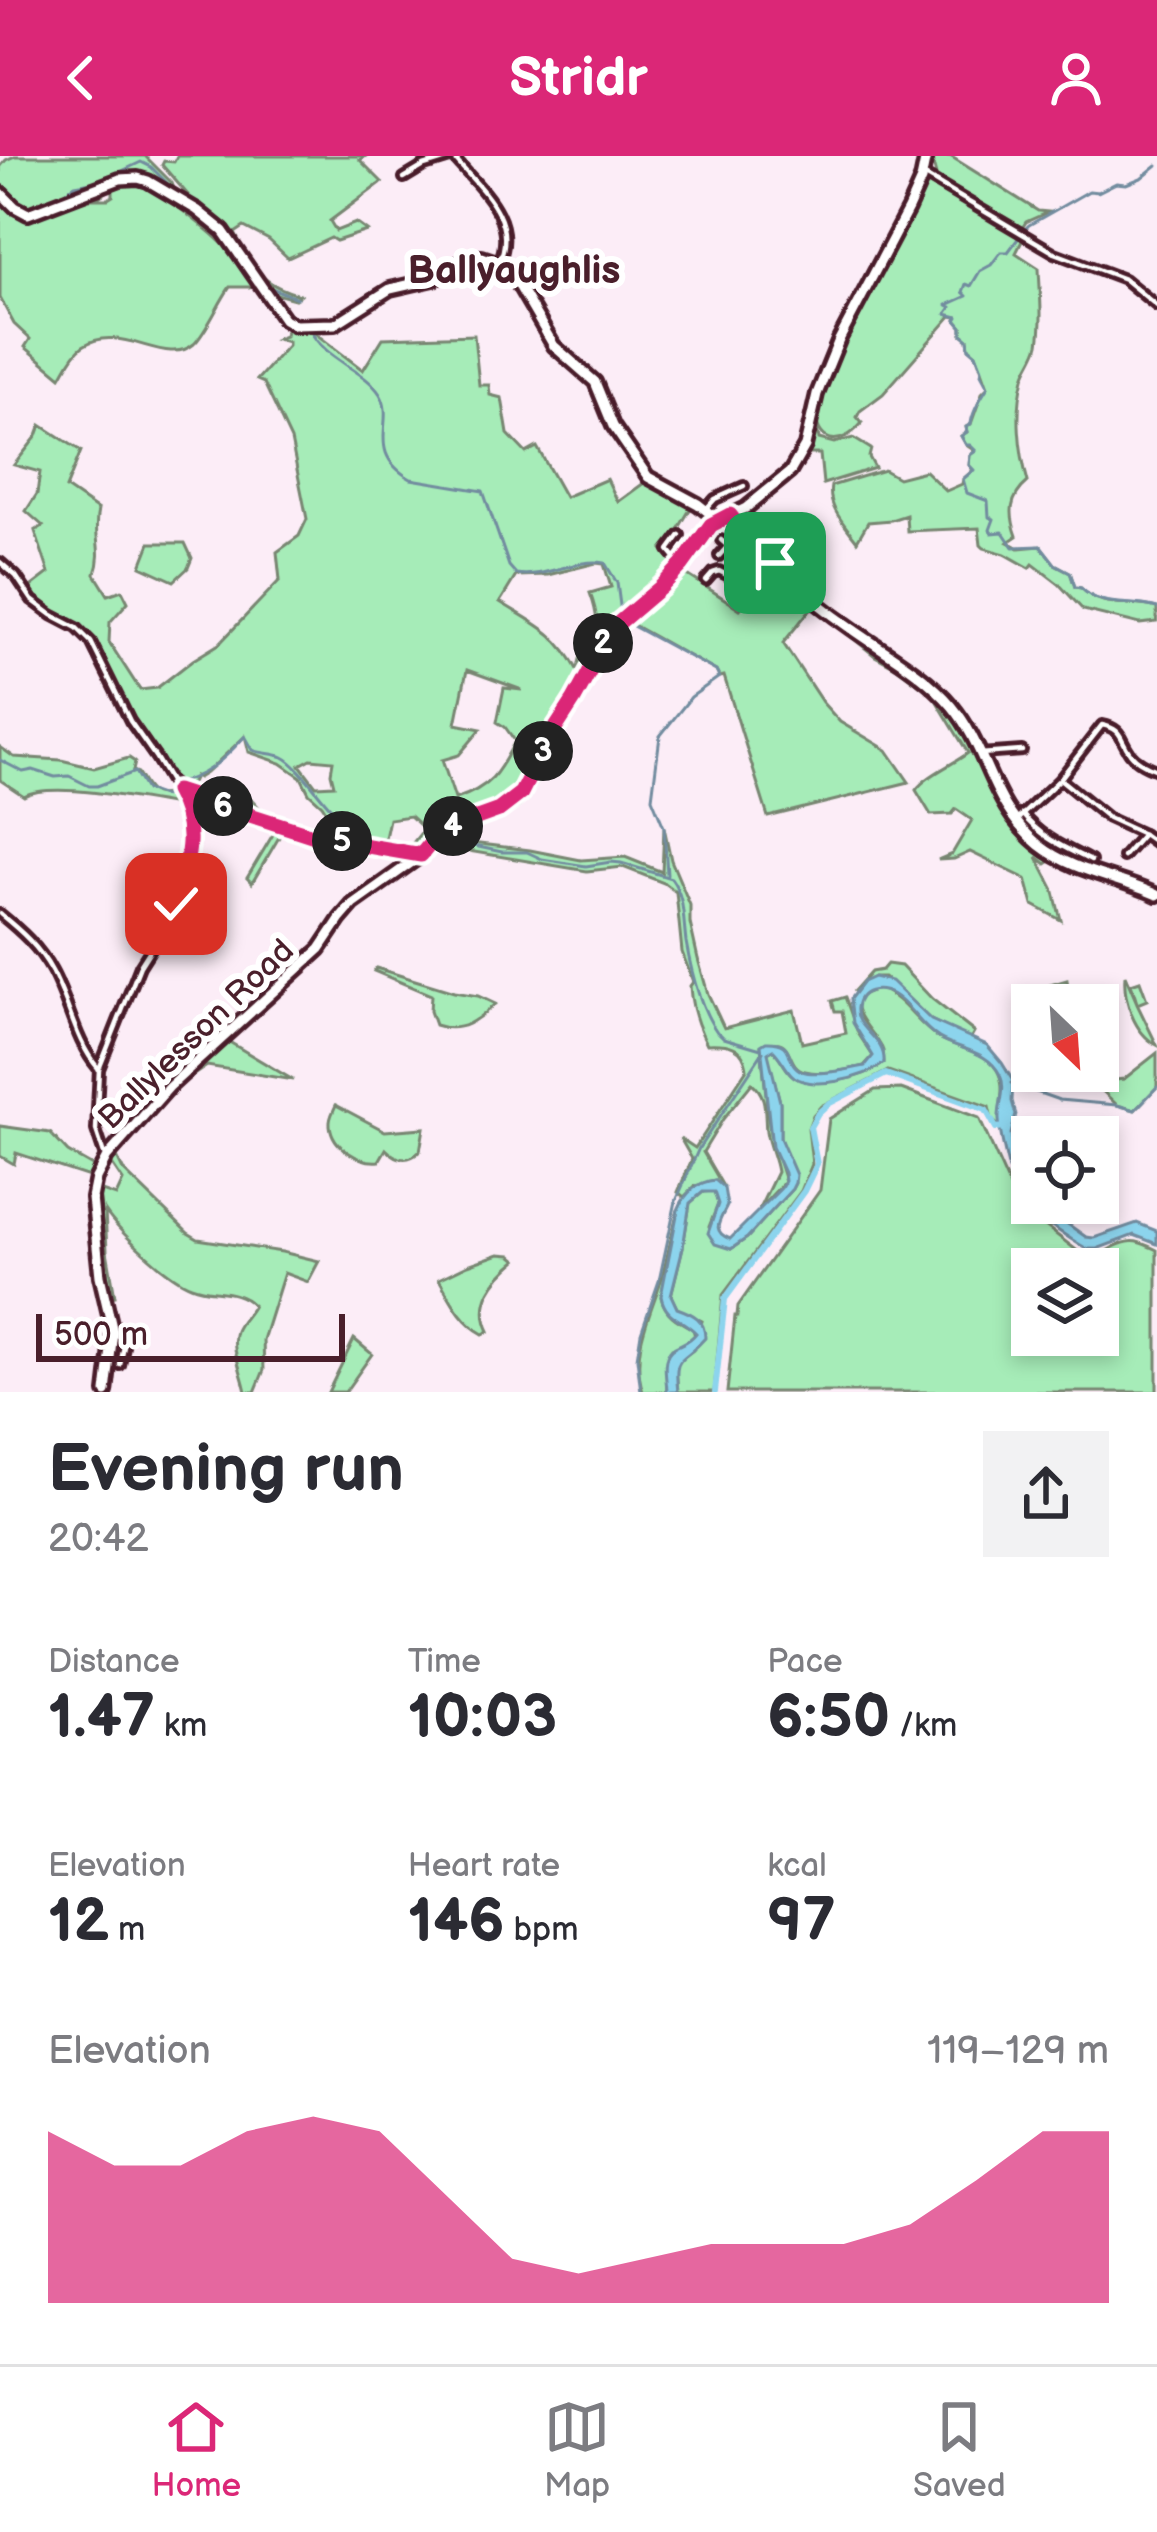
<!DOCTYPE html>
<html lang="en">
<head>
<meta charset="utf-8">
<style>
  body { margin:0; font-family:"Balsamiq Sans",sans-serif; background:#f2f2f3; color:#2b2b33; height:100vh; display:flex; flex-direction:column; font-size:45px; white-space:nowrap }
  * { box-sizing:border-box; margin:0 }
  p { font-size:39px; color:#7c7c81 }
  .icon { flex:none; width:66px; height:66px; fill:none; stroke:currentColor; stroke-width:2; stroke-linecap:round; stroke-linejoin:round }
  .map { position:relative; height:1236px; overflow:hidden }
  .drawer { display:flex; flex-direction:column; background:#fff; flex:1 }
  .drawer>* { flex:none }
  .needle { width:78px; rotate:155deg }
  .buttons { position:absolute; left:1011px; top:828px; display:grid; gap:24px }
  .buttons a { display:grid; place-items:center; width:108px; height:108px; border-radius:0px; background:#fff; box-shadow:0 6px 18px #0003; font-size:60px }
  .scale { position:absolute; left:36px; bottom:30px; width:309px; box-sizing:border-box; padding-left:12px; border:6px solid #4a1f2b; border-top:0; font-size:33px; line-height:42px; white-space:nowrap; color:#4a1f2b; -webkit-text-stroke:9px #fff; paint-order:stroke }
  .pin { position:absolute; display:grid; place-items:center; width:102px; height:102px; color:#fff; margin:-51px; border-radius:24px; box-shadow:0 6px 18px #0006 }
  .km { position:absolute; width:60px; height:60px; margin:-30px; border-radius:50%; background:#222; color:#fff; font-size:33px; line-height:60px; text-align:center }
  .round { display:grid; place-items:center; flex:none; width:126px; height:126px; border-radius:0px; background:#f2f2f3 }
  .overview { display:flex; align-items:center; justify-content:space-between; height:204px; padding:0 48px }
  h1 { font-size:66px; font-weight:700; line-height:90px }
  .figures { display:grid; grid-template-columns:repeat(3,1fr); gap:18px; height:204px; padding:12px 48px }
  .figures div { display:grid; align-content:center }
  .figures b { font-size:60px; font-weight:700 }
  .figures small { font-size:33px; font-weight:400 }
  .figures p { font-size:33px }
  .chart { height:336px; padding:24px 48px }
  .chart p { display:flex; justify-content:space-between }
  .chart svg { width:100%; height:216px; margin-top:12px; fill:#db2777; opacity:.7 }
  header { display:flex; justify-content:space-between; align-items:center; height:156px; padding:0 48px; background:#db2777; color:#fff; font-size:54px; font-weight:700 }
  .tab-bar { display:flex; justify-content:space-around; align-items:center; height:168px; border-top:3px solid #e1e1e2; background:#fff; font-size:33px; color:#7c7c81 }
  .tab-bar a { display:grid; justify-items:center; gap:6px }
  .tab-bar .active { color:#db2777 }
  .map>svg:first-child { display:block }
  .green { fill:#a6ecb8; stroke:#788672; stroke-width:3; fill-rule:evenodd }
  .water { fill:#8cd4ed; stroke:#728c9f; stroke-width:3 }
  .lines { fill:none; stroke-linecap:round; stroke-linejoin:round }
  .stream { stroke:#728c9f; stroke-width:3 }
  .canal { stroke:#8cd4ed; stroke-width:6 }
  .street-casing { stroke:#4a1f2b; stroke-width:14 }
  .secondary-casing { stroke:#4a1f2b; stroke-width:18 }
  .street { stroke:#fff; stroke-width:4.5 }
  .secondary { stroke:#fff; stroke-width:9 }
  .route-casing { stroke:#fff; stroke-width:24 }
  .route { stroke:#db2777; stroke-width:15 }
  .labels { text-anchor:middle; stroke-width:12; stroke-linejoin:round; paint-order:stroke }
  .street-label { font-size:33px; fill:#4a1f2b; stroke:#fff }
  .quarter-label { font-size:39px; font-weight:bold; fill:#4a1f2b; stroke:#fff }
</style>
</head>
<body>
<header><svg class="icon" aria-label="back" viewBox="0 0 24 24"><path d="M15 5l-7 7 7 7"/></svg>Stridr<svg class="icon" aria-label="person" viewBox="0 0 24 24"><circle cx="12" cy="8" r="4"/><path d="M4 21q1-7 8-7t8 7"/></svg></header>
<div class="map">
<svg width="1157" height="1236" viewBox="0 0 1157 1236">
  <rect width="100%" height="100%" fill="#fcedf7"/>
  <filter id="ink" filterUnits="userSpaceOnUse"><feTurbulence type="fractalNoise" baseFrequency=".00833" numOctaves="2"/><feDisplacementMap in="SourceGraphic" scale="24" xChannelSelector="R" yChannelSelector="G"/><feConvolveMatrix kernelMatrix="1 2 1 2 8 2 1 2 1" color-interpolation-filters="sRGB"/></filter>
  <g filter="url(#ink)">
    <!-- green -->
    <g class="green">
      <path d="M15,0h130l27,27 4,11c-44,-24 -64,-21 -109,0 -11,5 -24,14 -36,14 -13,0 -22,-11 -31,-20v-21l6,-7z"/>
      <path d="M177,0h189l-6,4 22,22 -52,39 6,10 20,-8 11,8 -31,10 -5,-3 -43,20 -19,-18 -25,-13 -9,6c16,35 27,52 65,62l-5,4 -19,-5 -4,6c-26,-41 -41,-76 -85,-101l1,-4 -26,-30 2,-4 10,1z"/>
      <path d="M931,0h19l88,55 10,1 -22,10 -6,9 -83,-52z"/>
      <path d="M932,26l91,57 -7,14 23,15c1,25 4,51 0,76 -3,13 -12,22 -15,34 -9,33 -5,72 4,104 -19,16 -19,32 -11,54l-9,6 11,6 22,-2 14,18 15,8 5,15 6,1c21,22 49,12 76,20v14l-17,2 -57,-14 -24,-26 -26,-20 -3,4 -25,-14 -21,-6 -3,-3 -2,-17 -72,3 -1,-16 -15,5 -23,2 -11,19c-12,-16 -30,-34 -26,-55l53,-16 14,8 27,-7 21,20 16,-7 1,-5 10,-9 -4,-5 1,-10 5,-4 -9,-6 -5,-9 6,-4 -1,-5 5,-3 11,-31 6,-6 -12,-33 -7,-6 -1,-9 -6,-5v-7l-6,-7 1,-3 -6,-1 -68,78 -23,17 -3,6 5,6c-22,26 -47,21 -46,-13 0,-8 6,-19 9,-27 23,-70 68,-132 100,-198z"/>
      <path d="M127,28l16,1 12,5c44,33 72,52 106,97h-31c-11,15 -24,46 -36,57 -28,24 -74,-23 -111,2 -10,7 -16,21 -22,31l-36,-30 5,-8 -16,-15 -14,-26v-104l24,23 83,-30v5l-12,7h13l5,-3v-10z"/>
      <path d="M287,169l9,2 2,5 9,-5 56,43 20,-32 91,-3 5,50h10l1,10 12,3 6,36 18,19 11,-6 28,50 42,-18 11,23 30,-22 44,26 -13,22 -17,21 13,17 -58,53 -101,184 -19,14 -45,13 -33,22 -20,-3 1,-4 12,-1 12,-15 -14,-13 -21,3 -4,19 6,9 -5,7 -60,-11 -41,-16 -33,56 -5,-5 31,-52 -30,-10 -2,-23 20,22 54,20 8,2 5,-15 -11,-17 -13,-12 -8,-16 -20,-14 -32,-11 -4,-16 -39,37 -8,5 -3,-2 -14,30c-33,-6 -130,-25 -157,-10l-24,-16v-33l14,10 47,3 33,8 35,-10 6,4 -2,9 5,2c7,12 12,25 28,21l4,-10 -24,-40 3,-5 -17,-23 -6,6 -10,-27 -33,-60 1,-4c-20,-15 -40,-21 -56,-42l21,-16 -14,-42 8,-5 -17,-15 11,-17 3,-22 -26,-7 23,-29 4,-11 40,26 -15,37 32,22c-6,27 6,38 -3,64l13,21 14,-5 6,12 -18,20 -1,20 31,48 17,-2 36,-28 26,-16 61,-64 -3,-28 22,-16 8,-17 -16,-79 -27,-57 -7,-3 31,-35v-3l-11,-3 8,-3zM596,407l8,1 7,23 -21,6c19,51 -9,39 -12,78 -21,-39 -41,-46 -78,-69l16,-26 32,-1zM467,514l55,20 -18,-2 -7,34 8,5 10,14c-16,32 -25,47 -60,58l-13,-39 17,-5 22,-26 -25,-5zM311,603l22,2 -2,12 3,12 -18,1 -16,-21z"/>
      <path d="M813,265l3,1 3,17 15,4 19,-5 18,11 -2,8 6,11 -52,16 -3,-30h-15z"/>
      <path d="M150,387h35l7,15 -4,10 -14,13 -33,-15z"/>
      <path d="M776,411l37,39 -30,37 39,59 18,20 47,28 22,32 -141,35 -44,-141 -5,1 -3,-6 -88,-49 46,-39 9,-11 57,37z"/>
      <path d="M824,459l85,56 31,26 28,38 32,72 13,16 38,34 1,3 -6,4 -9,-7 16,31 8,32 -28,-15 -7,-26 -56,-27 -16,7 -16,1 14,-6 20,-34 -16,-11 -4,5 -21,1 -15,-25c11,-15 36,-25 52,-37l-35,-58 -36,-27 -22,-12z"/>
      <path d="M664,671l7,33 19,45v18l8,36 10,35 16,34 70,-18 8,33 44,-10 -4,-22h-7l-3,-10 13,-4 13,36 15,23 -9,10c-16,4 -42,10 -59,5 -23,-6 -7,-39 -44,-25l9,88 15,47 -26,28 18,-37c-2,-14 -9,-27 -11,-41 -2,-19 2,-35 -14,-48l-29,36 -20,33 21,36 -9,-8 -20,6 -11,11 -6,-5 14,-33 -12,-21 15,10 52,-79c-3,-24 -19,-26 -40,-25 -10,-19 -16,-36 -17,-58l3,-4 -11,-30 -6,-60 -12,-9 -41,-16 -36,4 -125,-21 10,-7 58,7 51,10 44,-3 37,15z"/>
      <path d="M887,808l14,2 31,33 42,33 -4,7 -39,-19 -47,-43h-10l-21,15 18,-20 11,-2z"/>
      <path d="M376,812l78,24 24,4 17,8c-19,17 -34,30 -60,21l-5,-14 1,-16 -57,-24z"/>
      <path d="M1125,819l12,28 -6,-19 9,-3 7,19 -10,4 20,41c-23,-12 -34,-45 -32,-70z"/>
      <path d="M1067,824l2,12 -10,13c-14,0 -23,-1 -29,-14z"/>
      <path d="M880,833c25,10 36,35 59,49 19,11 46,12 58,32 11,18 0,37 3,57l-8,-7 -3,-13 -101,-36 -67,35 -8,9 -5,13 4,36 -11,27 -78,104 -9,97h-36l-2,-25 2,-6 15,-11 9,-29 -25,-13 -6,-12 12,-49 7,-44 13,-11 11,-1 4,13 -9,23 22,22 16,-11 45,-49 3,-6 -15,-45v-36l-13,-49 6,-3c8,7 10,16 18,24 17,18 76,4 93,-11 -1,-10 1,-11 -5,-20 -12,-19 -44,-46 1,-54z"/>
      <path d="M226,884l67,40 -86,-14 -36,24z"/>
      <path d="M1157,897v34l-22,23 -18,-5 -26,-25 -21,-9h27l10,10 17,-2z"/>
      <path d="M901,933l78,29 39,87 62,48c24,9 27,-8 48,-11 10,-2 20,4 29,8v142h-430l8,-76h2l1,-10 82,-116 9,-71 46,-29zM1098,1113v66h-66v-66z"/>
      <path d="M336,949l49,26 39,-3 -4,23c-12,12 -23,9 -34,-2l-7,12c-20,2 -47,-14 -49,-36 -1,-7 3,-13 6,-20z"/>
      <path d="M0,970l50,7 18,19 28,16 -4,10 -76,-25 -2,11 -14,-8z"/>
      <path d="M115,997l8,17 65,63 10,6 84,13 37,9 -11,21 -24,-9 -21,67 1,30 -9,22h-9c-3,-18 -16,-44 -10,-61 4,-10 12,-16 17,-26 -18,-18 -40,-10 -62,-19 -24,-9 -72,-54 -86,-75l2,40 8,45 -6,1c-9,-36 -16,-71 -13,-108l20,7 7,-15 -14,-21z"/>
      <path d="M678,1054l-17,87c4,18 17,24 32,32l2,7 -9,9 -14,4 -6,20 1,23h-24c-13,-41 7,-76 19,-115 6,-22 10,-45 16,-67z"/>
      <path d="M499,1098l12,1 6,5c-23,19 -42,42 -28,71l-6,3c-22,-12 -32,-34 -44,-55l29,-14z"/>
      <path d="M354,1183l18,15 -27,38h-17z"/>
    </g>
    <!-- water -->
    <path class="water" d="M874,821l17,4 40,39 56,25 15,18 11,18 -1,20 4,14 -5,19 10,46 11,18v5h6l48,34 8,1 43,-15 20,8v13l-23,-9 -37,14h-10c-17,-10 -55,-35 -67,-49 -8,-11 -20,-65 -21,-80 -1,-15 8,-30 1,-45 -11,-24 -40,-25 -61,-37 -20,-12 -29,-34 -47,-44 -14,-7 -33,-5 -35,14 -2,22 29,29 27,55 -17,15 -77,30 -93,11 -7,-8 -10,-16 -18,-24l-5,3 12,49v36l16,37 -1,8 -3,6 -45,49 -16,11 -16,-5 -7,-11 10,-29 -4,-12h-11l-13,11 -7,44 -12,48 6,13c17,6 28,11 28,30 -22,26 -32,14 -27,54h-11c0,-12 -6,-32 4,-42 9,-8 16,-5 25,-17 -13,-14 -31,-15 -35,-37l17,-86c7,-17 18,-28 37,-30l9,8 3,18c-7,15 -17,25 3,33l51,-51 4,-7 -1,-8 -12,-26 -11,-102 5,-3c33,-1 16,20 36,29 13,5 49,-2 63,-5l8,-10 -20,-33 -3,-24 13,-17z"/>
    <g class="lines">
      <!-- stream -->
      <g class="stream">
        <path d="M56,43l19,-14 28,-5 38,-18 10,5 26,26"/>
        <path d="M14,56l15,7 14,-6"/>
        <path d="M229,75l7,6 11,22"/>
        <path d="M1023,75l6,-6 60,-34 9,1 18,-9 10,1 15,-6 16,-13"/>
        <path d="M1020,80l-12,16h-7l-10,13 -11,6 -9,15 -5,-2 -3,8 4,4 -20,9 4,2 -5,7 12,3 -2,3 6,7v7l6,5 1,9 7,6 6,15 -1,5 7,13c-6,9 -16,25 -17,37l-5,3 1,5 -6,4 5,9h4l6,6 -6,4 -1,10 5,5 -11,9 4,14 21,8 1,16 5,2 -4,11 2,3 11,-1 10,15 28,-1 14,18 15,8 5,15 6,1c21,22 49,11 76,20"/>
        <path d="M266,130l31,12"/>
        <path d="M310,174c15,30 54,39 70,64 17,27 -17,57 31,85l72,12 26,75 7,8c31,5 60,-17 89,-11l12,20 4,30"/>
        <path d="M629,468l87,47 3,6 -28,20 -31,39 -8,62 12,29 3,47"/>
        <path d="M0,604l23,12 10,-2 22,7 14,-1 20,10h8l38,-14 11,18 17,6 4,-1 2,-9c37,-10 52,-23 76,-50l8,14c9,4 21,3 30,7 15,7 36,39 48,51 9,10 20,18 29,29"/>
        <path d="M423,676l14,1"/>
        <path d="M448,679l21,10 33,7h25l15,7 44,7 25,-4 10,1 50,15c14,19 12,42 15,64 5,29 14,66 31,90"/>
        <path d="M719,877l5,5 37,11"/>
        <path d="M1011,927l48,17 58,5 18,5 22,-23"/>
        <path d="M641,1236l-4,-34 4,-25 18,-52 17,-80 23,-53 64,-96"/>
      </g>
      <!-- canal -->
      <path class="canal" d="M715,1236l10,-93 79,-108 13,-27 -7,-37 8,-14 10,-9 58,-30 100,36 10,18 10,-1"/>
      <!-- street casing -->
      <g class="street-casing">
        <g id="street">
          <path d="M923,19l132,78 69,26 33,27"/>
          <path d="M404,22l20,-12 29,-9c26,31 66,62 46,105"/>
          <path d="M706,353l9,-10 29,-13"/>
          <path d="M747,361l20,12"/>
          <path d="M721,384l28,25"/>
          <path d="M756,390l13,-20"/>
          <path d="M719,400l9,-10"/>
          <path d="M0,406l16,14 16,24 20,15 25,13 14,14 39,79 26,37 29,48 5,15 1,16 -18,77 -33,52 -41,103 -3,61 8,24"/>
          <path d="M680,407l-11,-13 11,-15"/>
          <path d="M739,418l9,-10"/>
          <path d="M706,425l7,-8 6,-2 31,16 21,-19"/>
          <path d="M980,598l42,-3"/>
          <path d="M1060,623l48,39 35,16 14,10"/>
          <path d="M177,636l144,46 94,16"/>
          <path d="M1022,658c19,24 42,33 69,47"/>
          <path d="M1019,662l41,-39 42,-54c21,4 17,13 28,28 7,9 17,13 27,17"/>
          <path d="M1123,701l20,-23"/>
          <path d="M0,758c21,17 39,33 52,57 17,31 23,70 46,97"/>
          <path d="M120,1209l6,-28 -1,-6"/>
        </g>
      </g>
      <!-- secondary casing -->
      <g class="secondary-casing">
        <g id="secondary">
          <path d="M0,36l15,15 13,7 92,-35 18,-1 10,3 49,29 26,21 61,88 11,6 40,-1 55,-35 44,-10 32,-21 16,-1 18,6 15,16 39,67 41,36 18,44 35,51 50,27 20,16"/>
          <path d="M731,359c28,42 78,84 120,113 35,25 73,45 101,78 38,46 37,98 87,139 34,27 79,32 118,50"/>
          <path d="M106,1236l7,-60 -13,-56 -8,-78 4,-20 11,-21 62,-70 151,-138 20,-30 13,-15 62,-44 26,-27 20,-10 38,-13 16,-10 12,-15 20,-45 27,-40 39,-73 59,-52 39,-50 35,-17 44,-36 15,-26 12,-52 22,-54 69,-131 13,-29 5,-24"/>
        </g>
      </g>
      <!-- street -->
      <use href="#street" class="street"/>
      <!-- secondary -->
      <use href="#secondary" class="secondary"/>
    </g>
  </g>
  <g class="lines" filter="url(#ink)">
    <!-- route casing -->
    <g class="route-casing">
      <path id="route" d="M176,748c11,-42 23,-73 0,-113l145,47 100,17 13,-16 15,-11 50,-18 22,-17 27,-53 26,-40 40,-73 47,-40 21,-22 29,-40 19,-10 19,25 26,23"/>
    </g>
    <!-- route -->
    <use href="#route" class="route"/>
  </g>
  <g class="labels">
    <!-- street labels -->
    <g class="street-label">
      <text transform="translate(195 877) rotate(-44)" y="12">Ballylesson Road</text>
    </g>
    <!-- quarter labels -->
    <g class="quarter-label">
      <text x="514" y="127">Ballyaughlis</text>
    </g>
  </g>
</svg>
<div class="buttons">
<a><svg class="needle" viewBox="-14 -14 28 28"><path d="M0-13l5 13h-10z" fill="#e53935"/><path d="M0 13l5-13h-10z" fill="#7c7c81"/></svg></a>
<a><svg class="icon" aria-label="locate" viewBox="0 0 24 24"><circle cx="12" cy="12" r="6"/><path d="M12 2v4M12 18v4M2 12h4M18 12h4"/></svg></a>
<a><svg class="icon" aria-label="layers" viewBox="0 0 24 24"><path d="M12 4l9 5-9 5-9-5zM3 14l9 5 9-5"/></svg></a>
</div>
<div class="scale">500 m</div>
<div class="pin" style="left:775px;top:407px;background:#1e9e55"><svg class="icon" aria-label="arrive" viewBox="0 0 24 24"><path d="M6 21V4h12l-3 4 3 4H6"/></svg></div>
<div class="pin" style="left:176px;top:748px;background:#d93025"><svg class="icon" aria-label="check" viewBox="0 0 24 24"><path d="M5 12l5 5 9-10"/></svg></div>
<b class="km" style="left:603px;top:487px">2</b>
<b class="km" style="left:543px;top:595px">3</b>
<b class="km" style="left:453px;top:670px">4</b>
<b class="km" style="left:342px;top:685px">5</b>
<b class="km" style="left:223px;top:650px">6</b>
</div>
<section class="drawer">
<div class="overview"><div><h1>Evening run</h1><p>20:42</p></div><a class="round"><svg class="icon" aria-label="share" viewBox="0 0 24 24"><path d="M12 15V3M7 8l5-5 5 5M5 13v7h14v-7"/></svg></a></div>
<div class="figures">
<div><p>Distance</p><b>1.47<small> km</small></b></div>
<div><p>Time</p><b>10:03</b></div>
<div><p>Pace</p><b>6:50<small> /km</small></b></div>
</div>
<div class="figures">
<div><p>Elevation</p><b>12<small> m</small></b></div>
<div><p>Heart rate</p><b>146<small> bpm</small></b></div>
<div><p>kcal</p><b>97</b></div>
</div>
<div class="chart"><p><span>Elevation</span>119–129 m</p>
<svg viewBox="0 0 160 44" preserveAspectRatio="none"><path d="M0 44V9L10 16L20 16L30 9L40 6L50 9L60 22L70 35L80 38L90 35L100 32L110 32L120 32L130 28L140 19L150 9L160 9V44z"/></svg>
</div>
</section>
<nav class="tab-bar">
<a class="active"><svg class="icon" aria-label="home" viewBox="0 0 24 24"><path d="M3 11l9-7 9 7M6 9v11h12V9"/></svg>Home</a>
<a><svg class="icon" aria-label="map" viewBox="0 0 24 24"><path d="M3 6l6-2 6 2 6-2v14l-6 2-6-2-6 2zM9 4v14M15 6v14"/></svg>Map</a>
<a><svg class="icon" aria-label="saved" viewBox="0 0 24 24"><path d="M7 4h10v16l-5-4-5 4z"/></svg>Saved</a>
</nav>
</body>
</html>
